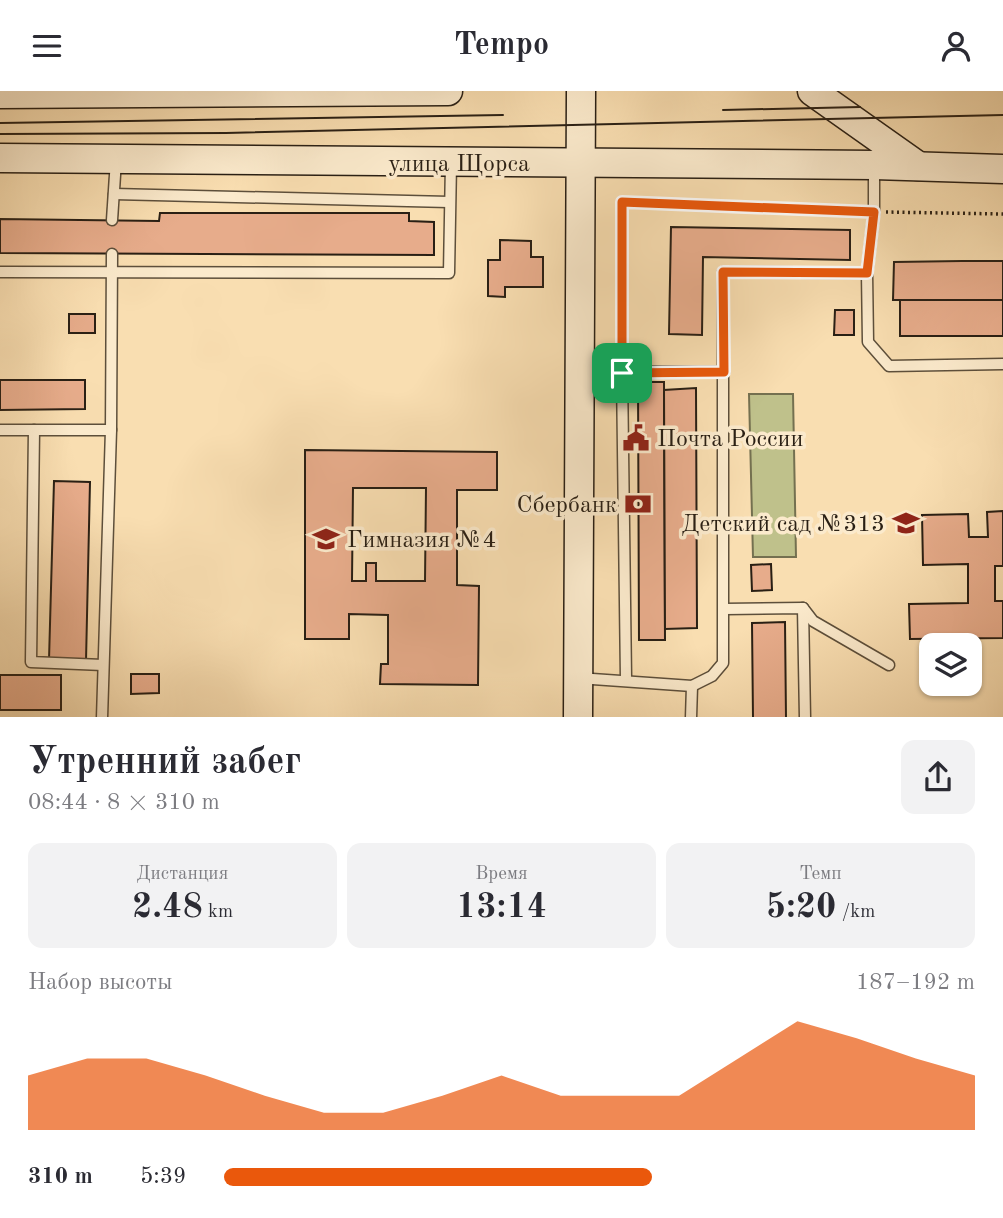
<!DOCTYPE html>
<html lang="ru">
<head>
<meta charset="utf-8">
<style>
  body { margin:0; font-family:"Old Standard TT",serif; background:#f2f2f3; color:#2b2b33; height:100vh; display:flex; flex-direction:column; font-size:26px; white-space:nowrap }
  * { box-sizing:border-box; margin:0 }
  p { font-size:23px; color:#7c7c81 }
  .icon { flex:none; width:38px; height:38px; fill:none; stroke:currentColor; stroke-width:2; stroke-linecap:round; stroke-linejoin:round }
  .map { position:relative; height:626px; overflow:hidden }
  .details { display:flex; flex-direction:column; background:#fff; flex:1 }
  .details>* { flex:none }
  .fabs { position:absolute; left:919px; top:542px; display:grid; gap:14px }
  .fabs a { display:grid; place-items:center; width:63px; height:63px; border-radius:14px; background:#fff; box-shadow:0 2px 5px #0004; font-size:35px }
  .pin { position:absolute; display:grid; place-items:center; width:60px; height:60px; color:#fff; margin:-30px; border-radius:14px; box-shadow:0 4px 10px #0006 }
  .round { display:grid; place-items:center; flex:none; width:74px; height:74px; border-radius:14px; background:#f2f2f3 }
  .headline { display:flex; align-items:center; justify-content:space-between; height:119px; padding:0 28px }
  h1 { font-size:38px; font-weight:700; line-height:52px }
  .stats { display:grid; grid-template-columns:repeat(3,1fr); gap:10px; height:119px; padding:7px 28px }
  .stats div { display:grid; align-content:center; border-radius:14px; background:#f2f2f3; text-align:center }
  .stats b { font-size:35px; font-weight:700 }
  .stats small { font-size:19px; font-weight:400 }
  .stats p { font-size:19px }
  .chart { height:196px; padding:14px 28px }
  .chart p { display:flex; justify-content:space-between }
  .chart svg { width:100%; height:126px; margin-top:7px; fill:#ea580c; opacity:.7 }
  ul { padding:0 28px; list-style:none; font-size:23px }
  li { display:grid; grid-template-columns:112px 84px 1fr; align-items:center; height:52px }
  li i { height:18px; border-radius:9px; background:#ea580c }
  header { display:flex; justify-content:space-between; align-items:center; height:91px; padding:0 28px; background:#fff; font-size:32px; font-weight:700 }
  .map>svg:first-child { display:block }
  .green { fill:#bfc18b; stroke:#747050; stroke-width:2 }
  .building { fill:#e7ac8b; stroke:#291f14; stroke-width:2; fill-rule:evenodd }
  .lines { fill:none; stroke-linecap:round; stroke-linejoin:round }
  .lane-casing { stroke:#5d4f3b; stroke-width:13 }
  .secondary-casing { stroke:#291f14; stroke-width:31 }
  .path { stroke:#291f14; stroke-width:3.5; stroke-dasharray:2 3.5; stroke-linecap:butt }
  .lane { stroke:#fbeacc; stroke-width:10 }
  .secondary { stroke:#fbeacc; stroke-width:28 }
  .tram { stroke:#291f14; stroke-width:2 }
  .route-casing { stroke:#fff; stroke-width:14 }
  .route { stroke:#ea580c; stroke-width:9 }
  .labels { text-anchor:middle; stroke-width:7; stroke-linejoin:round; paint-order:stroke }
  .street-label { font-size:24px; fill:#291f14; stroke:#fbeacc }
  .poi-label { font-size:24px; fill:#291f14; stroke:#fbeacc; text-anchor:start }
</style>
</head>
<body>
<header><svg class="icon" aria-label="menu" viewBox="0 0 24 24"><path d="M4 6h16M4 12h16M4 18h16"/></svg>Tempo<svg class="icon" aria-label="person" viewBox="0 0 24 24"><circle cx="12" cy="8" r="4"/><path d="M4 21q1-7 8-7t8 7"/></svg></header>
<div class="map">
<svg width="1003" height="627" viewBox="0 0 1003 627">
  <rect width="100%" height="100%" fill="#f9deb1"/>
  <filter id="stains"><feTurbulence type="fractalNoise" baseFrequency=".00286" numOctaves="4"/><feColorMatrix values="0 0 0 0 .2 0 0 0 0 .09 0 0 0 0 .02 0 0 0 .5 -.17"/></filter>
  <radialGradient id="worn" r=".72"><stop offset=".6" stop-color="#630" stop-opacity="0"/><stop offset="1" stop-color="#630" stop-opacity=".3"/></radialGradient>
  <!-- green -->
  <path class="green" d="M749,303h44l3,163h-43z"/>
  <!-- building -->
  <g class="building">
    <path d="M160,122h249v8l25,1v33l-434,-2v-34l159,2z"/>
    <path d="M671,136l179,3v30l-147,-3 -1,78 -33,-1z"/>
    <path d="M500,149l31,1v16h12v30h-38v10l-17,-1v-36h12z"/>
    <path d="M962,170h41v39h-110l1,-38z"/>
    <rect x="900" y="209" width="103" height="36"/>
    <path d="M835,219h19v25h-20z"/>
    <rect x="69" y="223" width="26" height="19"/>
    <path d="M0,289h85v29l-85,1z"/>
    <path d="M638,291h26l1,258h-26z"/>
    <path d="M696,297l1,240 -32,1 -1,-239z"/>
    <path d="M305,359l192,2v38h-40v95l22,1 -1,99 -98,-1 1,-20h7v-49l-39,-1v25h-44zM353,397h73l-1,93h-49v-18h-10v18h-14z"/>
    <path d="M54,390l36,1 -4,179 -37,-1z"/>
    <path d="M1003,420v55h-8v35h8v37l-93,1 -1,-35 59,-1v-39l-45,1 -1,-50 46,-1 1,23h19l-1,-25z"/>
    <path d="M771,473l1,26 -20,1 -1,-26z"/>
    <path d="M785,531l1,96h-33l-1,-95z"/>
    <path d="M131,583h28v19l-28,1z"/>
    <rect x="0" y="584" width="61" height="35"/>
  </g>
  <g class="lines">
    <!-- lane casing -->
    <g class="lane-casing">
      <g id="lane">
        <path d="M114,103l335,8"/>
        <path d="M112,129l4,-60"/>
        <path d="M0,181l449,1 2,-110"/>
        <path d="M867,182l7,-61v-44"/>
        <path d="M579,280l145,1"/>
        <path d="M622,282l4,306"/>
        <path d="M0,339h111"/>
        <path d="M34,339l-3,232 72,3"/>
        <path d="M803,517l10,13 76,44"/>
        <path d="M725,518l78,-1 2,110"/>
        <path d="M578,587l114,8 20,-10 11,-13v-391l144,1 1,69 21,24 114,-2"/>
        <path d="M102,627l9,-288 1,-176"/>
        <path d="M691,627l1,-32"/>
      </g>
    </g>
    <!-- secondary casing -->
    <g class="secondary-casing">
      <g id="secondary">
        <path d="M812,0l106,75"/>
        <path d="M0,3l448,-3"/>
        <path d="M0,67l874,7 129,4"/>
        <path d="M578,627l3,-627"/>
      </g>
    </g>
    <!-- path -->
    <g class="path">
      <path d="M886,121l117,2"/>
      <path d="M622,269v-158l240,10"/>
    </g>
    <!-- lane -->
    <use href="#lane" class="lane"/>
    <!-- secondary -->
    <use href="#secondary" class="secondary"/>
    <!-- tram -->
    <g class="tram">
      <path d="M723,19l137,-3"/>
      <path d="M0,32l503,-8"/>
      <path d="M0,43l226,-1 777,-18"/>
    </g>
  </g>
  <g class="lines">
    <!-- route casing -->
    <g class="route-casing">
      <path id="route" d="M622,111l252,10 -7,61 -144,-1 1,100 -102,1z"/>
    </g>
    <!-- route -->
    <use href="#route" class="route"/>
  </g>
  <!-- icons -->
  <defs>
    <g id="civic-bare" transform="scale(2.1)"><path d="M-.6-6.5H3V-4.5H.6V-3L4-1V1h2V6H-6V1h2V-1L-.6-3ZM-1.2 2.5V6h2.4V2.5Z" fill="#8f2418" stroke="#fbeacc" stroke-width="2.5" paint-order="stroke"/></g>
    <g id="bank-bare" transform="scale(2.1)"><path d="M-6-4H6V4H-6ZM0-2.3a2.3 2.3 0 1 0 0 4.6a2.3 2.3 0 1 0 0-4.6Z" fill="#8f2418" stroke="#fbeacc" stroke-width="2.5" paint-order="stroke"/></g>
    <g id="school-bare" transform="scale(2.1)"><path d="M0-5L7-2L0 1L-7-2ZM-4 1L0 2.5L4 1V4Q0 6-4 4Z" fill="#8f2418" stroke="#fbeacc" stroke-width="2.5" paint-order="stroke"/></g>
  </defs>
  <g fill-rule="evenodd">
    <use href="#civic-bare" x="636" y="347"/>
    <use href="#bank-bare" x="638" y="413"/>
    <use href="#school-bare" x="906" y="432"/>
    <use href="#school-bare" x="326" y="448"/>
  </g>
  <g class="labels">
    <!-- street labels -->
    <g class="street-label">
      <text x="459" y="80">улица Щорса</text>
    </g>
    <!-- poi labels -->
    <g class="poi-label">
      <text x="657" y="355">Почта России</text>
      <text x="617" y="421" text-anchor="end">Сбербанк</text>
      <text x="885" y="440" text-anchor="end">Детский сад №313</text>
      <text x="347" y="456">Гимназия №4</text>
    </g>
  </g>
  <rect width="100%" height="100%" filter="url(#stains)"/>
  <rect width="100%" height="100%" fill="url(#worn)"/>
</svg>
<div class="fabs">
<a><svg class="icon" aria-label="layers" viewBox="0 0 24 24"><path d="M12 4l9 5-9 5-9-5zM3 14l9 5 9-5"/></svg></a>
</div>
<div class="pin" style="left:622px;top:282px;background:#1e9e55"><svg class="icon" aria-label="arrive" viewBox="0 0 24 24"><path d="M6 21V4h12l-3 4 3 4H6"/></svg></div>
</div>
<section class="details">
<div class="headline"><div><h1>Утренний забег</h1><p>08:44 · 8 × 310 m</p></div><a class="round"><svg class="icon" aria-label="share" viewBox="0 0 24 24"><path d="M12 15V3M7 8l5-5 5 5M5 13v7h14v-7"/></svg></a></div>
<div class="stats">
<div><p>Дистанция</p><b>2.48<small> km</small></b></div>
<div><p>Время</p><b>13:14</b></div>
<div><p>Темп</p><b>5:20<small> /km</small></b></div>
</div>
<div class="chart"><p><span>Набор высоты</span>187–192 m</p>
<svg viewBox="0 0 160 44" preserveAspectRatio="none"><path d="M0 44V25L10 19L20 19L30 25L40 32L50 38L60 38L70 32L80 25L90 32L100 32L110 32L120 19L130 6L140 12L150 19L160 25V44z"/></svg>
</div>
<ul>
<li><b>310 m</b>5:39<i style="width:57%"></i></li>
</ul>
</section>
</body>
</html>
